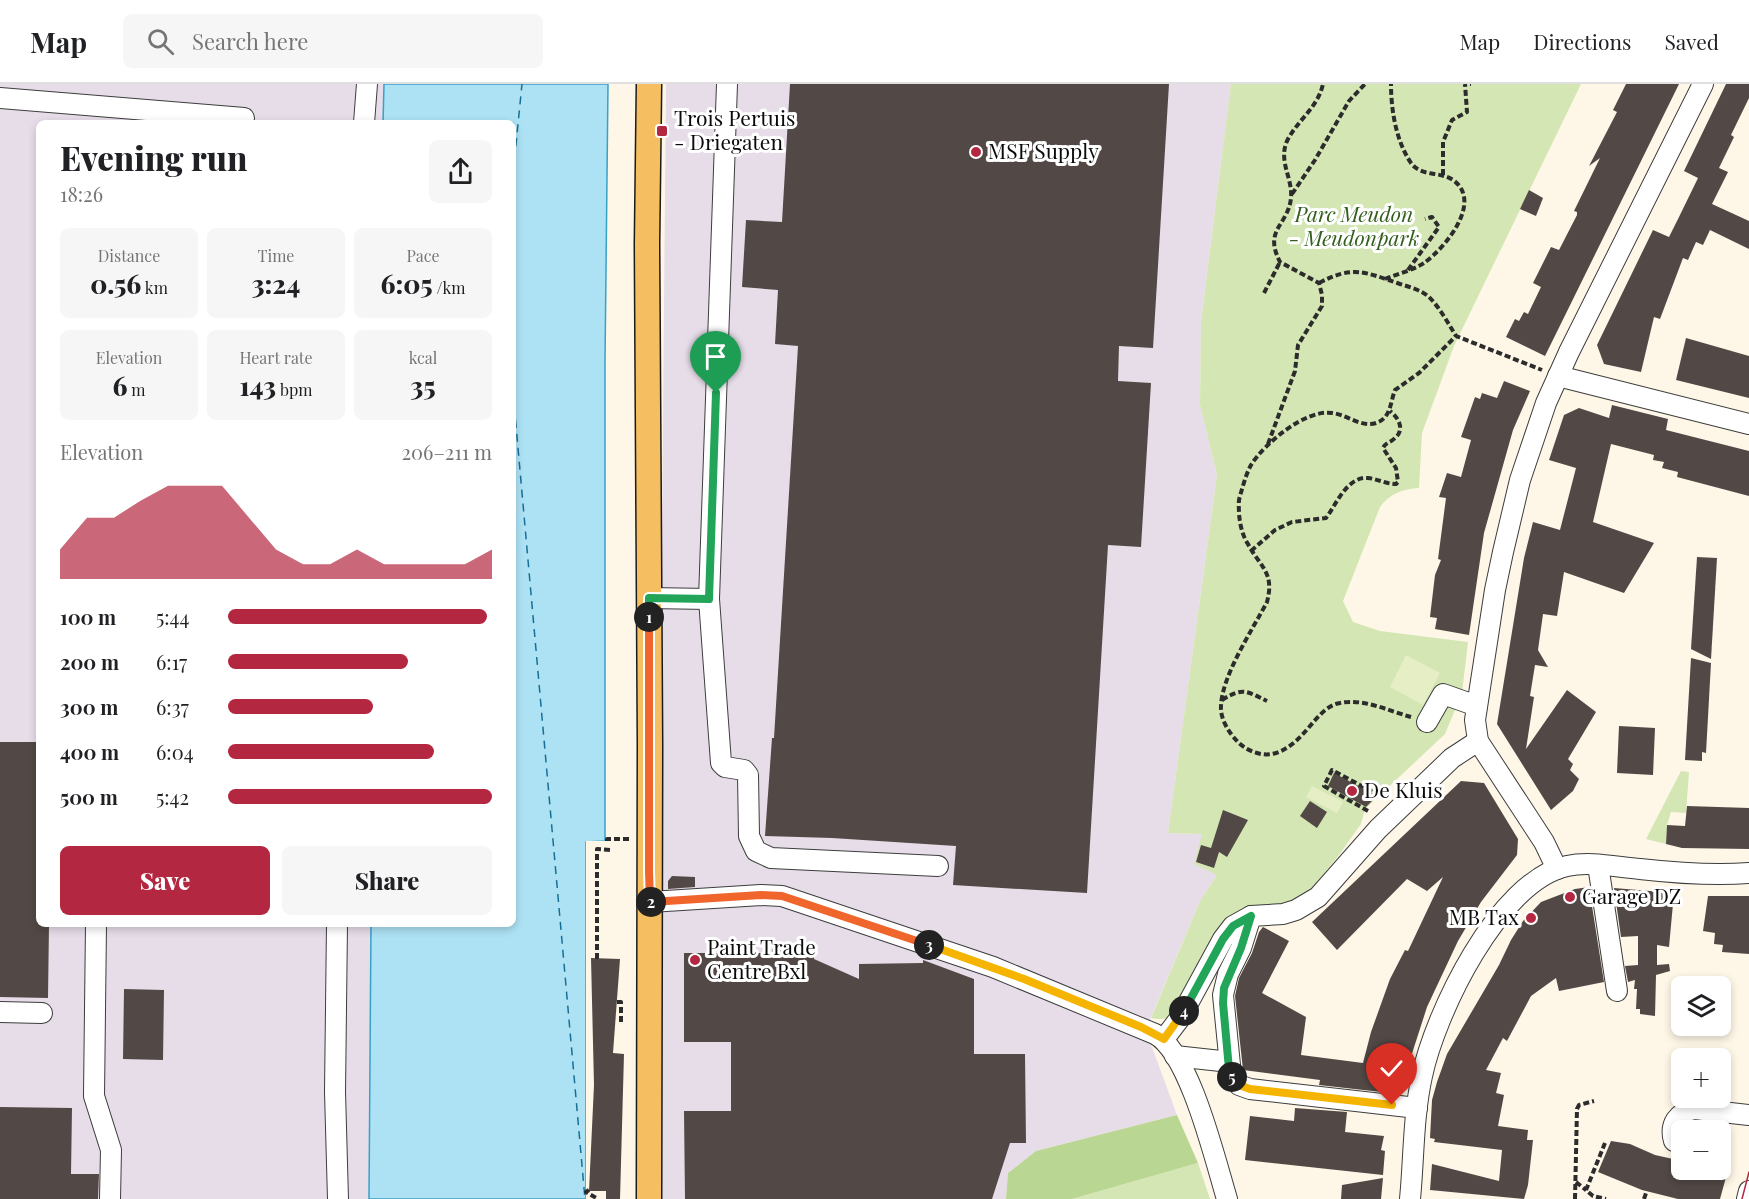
<!DOCTYPE html>
<html lang="en">
<head>
<meta charset="utf-8">
<style>
  body { margin:0; font-family:"Playfair Display",serif; background:#f6f6f6; color:#202124; height:100vh; display:flex; flex-direction:column; font-size:22px; white-space:nowrap }
  * { box-sizing:border-box; margin:0 }
  p { font-size:20px; color:#757577 }
  .icon { flex:none; width:33px; height:33px; fill:none; stroke:currentColor; stroke-width:2; stroke-linecap:round; stroke-linejoin:round }
  .map { position:relative; flex:1; overflow:hidden }
  .details { position:absolute; left:36px; top:36px; width:480px; height:807px; display:flex; flex-direction:column; background:#fff; border-radius:9px; box-shadow:0 3px 9px #0003 }
  .details>* { flex:none }
  .buttons { position:absolute; left:1671px; top:892px; display:grid; gap:12px }
  .buttons a { display:grid; place-items:center; width:60px; height:60px; border-radius:9px; background:#fff; box-shadow:0 3px 9px #0003; font-size:30px }
  .pin { position:absolute; display:grid; place-items:center; width:51px; height:51px; color:#fff; margin:-62px -26px; border-radius:50% 50% 50% 0; rotate:-45deg; box-shadow:0 0 6px #0007 }
  .pin .icon { rotate:45deg }
  .km { position:absolute; width:30px; height:30px; margin:-15px; border-radius:50%; background:#222; color:#fff; font-size:16px; line-height:30px; text-align:center }
  .round { display:grid; place-items:center; flex:none; width:63px; height:63px; border-radius:9px; background:#f6f6f6 }
  .summary { display:flex; align-items:center; justify-content:space-between; height:102px; padding:0 24px }
  h1 { font-size:33px; font-weight:800; line-height:45px }
  .stats { display:grid; grid-template-columns:repeat(3,1fr); gap:9px; height:102px; padding:6px 24px }
  .stats div { display:grid; align-content:center; border-radius:9px; background:#f6f6f6; text-align:center }
  .stats b { font-size:26px; font-weight:800 }
  .stats small { font-size:16px; font-weight:400 }
  .stats p { font-size:16px }
  .chart { height:168px; padding:12px 24px }
  .chart p { display:flex; justify-content:space-between }
  .chart svg { width:100%; height:108px; margin-top:6px; fill:#b42740; opacity:.7 }
  .action { display:flex; gap:12px; margin-top:auto; padding:12px 24px }
  .action a { flex:1; height:69px; border-radius:9px; background:#b42740; color:#fff; font-size:24px; font-weight:800; line-height:69px; text-align:center }
  .action a+a { background:#f6f6f6; color:#202124 }
  ul { padding:0 24px; list-style:none; font-size:20px }
  li { display:grid; grid-template-columns:96px 72px 1fr; align-items:center; height:45px }
  li i { height:15px; border-radius:8px; background:#b42740 }
  header { display:flex; align-items:center; gap:36px; box-sizing:border-box; height:84px; padding:0 30px; background:#fff; border-bottom:2px solid #e0e0e0 }
  header strong { font-size:28px }
  nav { display:flex; gap:33px; margin-inline-start:auto; font-size:21px }
  .search { width:420px; height:54px; background:#f6f6f6; display:flex; align-items:center; gap:15px; box-sizing:border-box; padding:0 21px; border-radius:9px; color:#757577; font-size:22px }
  .map>svg:first-child { display:block }
  .industrial { fill:#e6dde9 }
  .green { fill:#d4e6b3 }
  .forest { fill:#bad693 }
  .pitch { fill:#e5eec4 }
  .water { fill:#ade2f4; stroke:#37a1c8; stroke-width:1.5 }
  .pier { fill:#fef7e7 }
  .lines { fill:none; stroke-linecap:round; stroke-linejoin:round }
  .ferry { stroke:#186f96; stroke-width:1.5; stroke-dasharray:8 6; stroke-linecap:butt }
  .building { fill:#524946 }
  .minor-casing { stroke:#3d3d3d; stroke-width:22 }
  .major-casing { stroke:#1b1b1b; stroke-width:27 }
  .path { stroke:#2c2c2c; stroke-width:4; stroke-dasharray:6 3; stroke-linecap:butt }
  .minor { stroke:#fff; stroke-width:20 }
  .major { stroke:#f5be60; stroke-width:24 }
  .tram { stroke:#b42740; stroke-width:1.5 }
  .split-1-casing { stroke:#fff; stroke-width:12 }
  .split-2-casing { stroke:#fff; stroke-width:12 }
  .split-3-casing { stroke:#fff; stroke-width:12 }
  .split-4-casing { stroke:#fff; stroke-width:12 }
  .split-5-casing { stroke:#fff; stroke-width:12 }
  .split-6-casing { stroke:#fff; stroke-width:12 }
  .split-1 { stroke:#22a559; stroke-width:8 }
  .split-2 { stroke:#f0652b; stroke-width:8 }
  .split-3 { stroke:#f0652b; stroke-width:8 }
  .split-4 { stroke:#f5b400; stroke-width:8 }
  .split-5 { stroke:#22a559; stroke-width:8 }
  .split-6 { stroke:#f5b400; stroke-width:8 }
  .poi-dot { fill:#b42740; stroke:#fff; stroke-width:2 }
  .labels { text-anchor:middle; stroke-width:6; stroke-linejoin:round; paint-order:stroke }
  .poi-label { font-size:21px; fill:#0a0a0a; stroke:#fff; text-anchor:start }
  .park-label { font-size:21px; font-style:italic; fill:#335e1d; stroke:#fff }
</style>
</head>
<body>
<header>
<strong>Map</strong>
<div class="search"><svg class="icon" aria-label="search" viewBox="0 0 24 24"><circle cx="10" cy="10" r="6"/><path d="M15 15l6 6"/></svg>Search here</div>
<nav><a>Map</a><a>Directions</a><a>Saved</a></nav>
</header>
<div class="map">
<svg width="1749" height="1115" viewBox="0 0 1749 1115">
  <rect width="100%" height="100%" fill="#fef7e7"/>
  <!-- industrial -->
  <g class="industrial">
    <path d="M0,0h384l-1,39h-344v801h332l-2,275h-369z"/>
    <path d="M666,0h565l-30,238 -1,83 17,70 -49,358 35,1 14,41 -17,26 -49,116 -2,22 28,76 -141,36 -28,22 -2,26h-350z"/>
  </g>
  <!-- green -->
  <g class="green">
    <path d="M1231,0h350l-127,262 -32,87 -3,55c-16,1 -30,6 -39,19l-37,94 10,21 27,9 88,11 -6,51 -17,41 -80,75 -4,15 -22,31 -32,39 -19,11 -32,5 -73,97c-13,10 -15,14 -32,11l49,-117 17,-26 -23,-11 8,-30 -34,-1 49,-358 -17,-70 1,-83z"/>
    <path d="M1681,687l8,1 -3,41 -15,-1 -4,13 -1,19 -20,-5z"/>
    <path d="M1198,1079l12,36h-138z"/>
  </g>
  <!-- forest -->
  <path class="forest" d="M1177,1031l21,48 -126,36h-66l2,-26 28,-22z"/>
  <!-- pitch -->
  <g class="pitch">
    <path d="M1406,571l34,18 -17,32 -33,-18z"/>
    <path d="M1312,702l31,16 -6,11 -31,-16z"/>
  </g>
  <!-- water -->
  <path class="water" d="M384,0h224l-3,279v478l-19,1v357h-217l2,-275h142v-801h-130z"/>
  <!-- pier -->
  <path class="pier" d="M586,757h22l-3,3h-16v355h-3z"/>
  <g class="lines">
    <!-- ferry -->
    <g class="ferry">
      <path d="M513,90l9,-90"/>
      <path d="M513,308l72,807"/>
    </g>
  </g>
  <!-- building -->
  <g class="building">
    <path d="M790,0h379l-16,264 -34,-2 -1,35 33,2 -10,164 -33,-2 -21,348 -134,-8 3,-39 -124,-8 -67,-2 7,-98h2l24,-392 -23,-2 3,-54 -36,-3 4,-67 36,2z"/>
    <path d="M1626,0h53l-134,272 -39,-19 9,-18 4,2 5,-9 4,2 13,-27 -8,-4 18,-36 8,3 18,-35v-3l-3,-1 26,-53 -11,8 28,-54 -4,-2z"/>
    <path d="M1726,0h23v14l-18,37 3,2 -15,31 9,4 -16,32 37,17v28l-39,-19 -7,15 -7,-3 -8,18 -5,-2 -23,61 -6,-2 -13,55 -37,-8 -7,-19 56,-115 16,7 10,-20 19,-39 -14,-7z"/>
    <path d="M1529,106l14,8 -7,18 -16,-7z"/>
    <path d="M1686,254l63,18v42l-73,-18z"/>
    <path d="M1504,297l26,10 -17,39 -29,103 -15,102 -34,-6 2,-11 -7,-1 5,-42 6,-15 -3,-1 8,-61 -7,-1 8,-24 14,4 10,-37 -10,-3 14,-40 5,2 2,-6 15,5z"/>
    <path d="M1612,321l56,14 -2,11 83,21v45l-72,-19 1,-5 -16,-4 2,-6 -11,-2 1,-5 -43,-11 -18,78 61,21 -30,50 -60,-21 -7,44 -14,-2 -5,36 10,17 -13,-2 -5,31 4,1 -8,52 41,-59 29,22 -28,47 5,5 -3,6 9,9 -6,12 -22,19 -54,-86 27,-166 9,-36 27,8 16,-62 -27,-8 15,-45 15,-7 30,10z"/>
    <path d="M1697,473l20,1 -6,101 -20,-10z"/>
    <path d="M1691,574l20,5 -5,90 -4,-1v9l-17,-1z"/>
    <path d="M1619,642l36,2 -2,47 -36,-2z"/>
    <path d="M0,658h39v182h10l-1,74 -48,-1z"/>
    <path d="M1334,689l43,23 -11,11 -38,-21z"/>
    <path d="M1461,697l23,2 34,56 -1,16 -36,47 -23,39 -31,66 -28,87 -80,-9 1,-5 -77,-10 -8,-74 4,-18 13,-25 7,-21 4,-5 26,14 -27,52 44,24 -5,38 62,8 8,-31 19,-53 15,-29 3,1 35,-74 -16,14 -20,-12 -70,71 -25,-28z"/>
    <path d="M1310,717l17,11 -10,16 -17,-12z"/>
    <path d="M1687,722l62,2v41l-67,-1 -16,-4 1,-19 18,1z"/>
    <path d="M1223,726l25,10 -21,37 -8,-5 -5,16 -18,-6 5,-17 10,3z"/>
    <path d="M672,792l23,1v10l-27,2v-8z"/>
    <path d="M1589,803l15,95 -45,9 -3,-13 -25,18 -24,45 -4,-3 -17,32 15,3 -5,20 8,2 -6,31 30,4 -1,10h6l-5,45 -4,14 -94,-9 2,-26 67,17 3,-31 -68,-8 1,-3 -5,-1 2,-38 5,-18 10,-28 52,-89 12,-25 12,-19 18,-19 34,-13z"/>
    <path d="M1614,804l60,5 -5,54 -12,-2v20l12,-1 1,7 -14,4 -1,41 -15,-2v-5h-4l1,-20h-3l1,-9 -7,2 -3,-16 13,-1v-29l-17,1z"/>
    <path d="M1708,812h41v58l-27,-2 1,-7 -9,-1 1,-11 -12,-2z"/>
    <path d="M772,865l42,5v5l45,20v-15l64,-1v-3l51,19v75h51l1,89h-16l-18,56h-307l-1,-88h47v-69h-47v-89h88z"/>
    <path d="M591,874l29,1 -7,94 11,1 -4,145h-14v-8h-17l5,-106z"/>
    <path d="M124,905l40,1 -1,70 -40,-1z"/>
    <path d="M0,1023l72,1 -1,66h28l-1,25h-98z"/>
    <path d="M1295,1024l52,4 -2,20 39,4 -3,14 4,1 -2,24 -138,-15 5,-44 44,5z"/>
    <path d="M1611,1057l19,3 25,11 27,6v9h46l-8,29h-42l-36,-9 -44,-18z"/>
    <path d="M1383,1094l-2,21h-40l1,-14z"/>
  </g>
  <g class="lines">
    <!-- minor casing -->
    <g class="minor-casing">
      <g id="minor">
        <path d="M727,0l-18,515 12,164 4,4 19,3 4,5 1,61 7,15 15,7 167,8"/>
        <path d="M0,14l244,20"/>
        <path d="M364,39l3,-39"/>
        <path d="M1558,292l191,48"/>
        <path d="M649,514l60,1"/>
        <path d="M1427,638l16,-28 34,12"/>
        <path d="M1598,781l19,126"/>
        <path d="M1557,785l-13,-27 -66,-101 -3,-21 20,-130 8,-38 17,-72 26,-77 23,-51 134,-268"/>
        <path d="M650,818l111,-7 21,1 211,71 162,67c35,19 60,126 72,165"/>
        <path d="M1251,832l-10,32 -13,26 -5,21 8,80 8,10 11,4 167,19"/>
        <path d="M96,840l-2,172 17,54 -1,49"/>
        <path d="M337,840l-2,168 3,107"/>
        <path d="M0,928l42,1"/>
        <path d="M1164,955l16,-21 43,-79 10,-13 18,-10 32,-2 13,-4 22,-13 60,-68 74,-71 26,-17"/>
        <path d="M1175,972l46,5"/>
        <path d="M1674,1057c-5,-17 4,-29 21,-32l54,6"/>
        <path d="M1410,1115c4,-41 3,-82 12,-123 13,-62 76,-195 145,-210 23,-5 49,1 73,3 36,4 73,7 109,4"/>
        <path d="M1747,1115l2,-8"/>
      </g>
    </g>
    <!-- major casing -->
    <g class="major-casing">
      <path id="major" d="M649,1115l1,-454 -3,-501 2,-160"/>
    </g>
    <!-- path -->
    <g class="path">
      <path d="M1470,0h1"/>
      <path d="M1443,91v-33l9,-22 15,-8 -2,-28"/>
      <path d="M1292,110l23,-34 34,-59 16,-17"/>
      <path d="M1408,186l31,-43 -7,-10 -7,2"/>
      <path d="M1385,195c13,-5 28,-9 39,-16 20,-14 60,-61 29,-83 -13,-9 -32,-3 -42,-17 -15,-22 -20,-53 -20,-79"/>
      <path d="M1319,199c34,-18 46,-11 81,1 10,3 21,6 29,13 11,11 19,26 27,39"/>
      <path d="M1264,209l16,-31"/>
      <path d="M1268,360l27,-73 3,-26 24,-39v-11l-3,-12 -39,-21c-17,-33 8,-36 11,-64 2,-20 -14,-38 -3,-59 11,-20 30,-32 35,-55"/>
      <path d="M1251,467l24,-21 17,-8 34,-4c10,-13 21,-42 42,-40 10,1 18,6 28,6l2,-2 -2,-14 -13,-20c3,-6 7,-5 12,-10 10,-8 4,-20 -5,-27"/>
      <path d="M1222,616c21,-13 24,-9 45,1"/>
      <path d="M1411,633c-22,-6 -48,-19 -71,-14 -24,4 -34,40 -64,50 -13,4 -28,-1 -38,-11 -9,-9 -18,-23 -17,-36 1,-31 32,-77 46,-104 8,-30 -7,-35 -19,-58 -6,-9 -8,-20 -9,-30 0,-7 -1,-12 1,-18 3,-10 6,-22 11,-31 13,-21 54,-56 81,-52 14,1 29,15 44,10 15,-5 14,-20 19,-33l24,-17 37,-37 86,34"/>
      <path d="M1368,727l-44,-25 8,-16 50,27"/>
      <path d="M607,757v-2h22"/>
      <path d="M597,875v-110l14,1"/>
      <path d="M617,918h4v22"/>
      <path d="M1605,1059l-19,47 7,6 13,3"/>
      <path d="M1576,1098l10,8"/>
      <path d="M589,1106l-3,2 12,7"/>
      <path d="M1575,1115l2,-90 2,-4 15,-4"/>
      <path d="M1644,1115l2,-6"/>
    </g>
    <!-- minor -->
    <use href="#minor" class="minor"/>
    <!-- major -->
    <use href="#major" class="major"/>
    <!-- tram -->
    <path class="tram" d="M1742,1115l7,-27"/>
  </g>
  <g class="lines">
    <!-- split-1 casing -->
    <g class="split-1-casing">
      <path id="split-1" d="M649,533v-19l60,1 7,-206"/>
    </g>
    <!-- split-2 casing -->
    <g class="split-2-casing">
      <path id="split-2" d="M649,533v254l1,31h1"/>
    </g>
    <!-- split-3 casing -->
    <g class="split-3-casing">
      <path id="split-3" d="M651,818l110,-7 21,1 147,49"/>
    </g>
    <!-- split-4 casing -->
    <g class="split-4-casing">
      <path id="split-4" d="M929,861l95,34 117,48 23,12 20,-28"/>
    </g>
    <!-- split-5 casing -->
    <g class="split-5-casing">
      <path id="split-5" d="M1184,927l39,-72 10,-13 18,-10 -10,32 -17,40 -1,15 6,66 3,8"/>
    </g>
    <!-- split-6 casing -->
    <g class="split-6-casing">
      <path id="split-6" d="M1232,993l7,8 11,4 142,16"/>
    </g>
    <!-- split-1 -->
    <use href="#split-1" class="split-1"/>
    <!-- split-2 -->
    <use href="#split-2" class="split-2"/>
    <!-- split-3 -->
    <use href="#split-3" class="split-3"/>
    <!-- split-4 -->
    <use href="#split-4" class="split-4"/>
    <!-- split-5 -->
    <use href="#split-5" class="split-5"/>
    <!-- split-6 -->
    <use href="#split-6" class="split-6"/>
  </g>
  <!-- markers -->
  <g class="poi-dot">
    <rect x="656" y="41" width="12" height="12" rx="3"/>
    <circle cx="976" cy="68" r="6"/>
    <circle cx="1352" cy="707" r="6"/>
    <circle cx="1570" cy="813" r="6"/>
    <circle cx="1531" cy="834" r="6"/>
    <circle cx="695" cy="876" r="6"/>
  </g>
  <g class="labels">
    <!-- poi labels -->
    <g class="poi-label">
      <text x="674" y="42">Trois Pertuis<tspan x="674" dy="24">- Driegaten</tspan></text>
      <text x="988" y="75">MSF Supply</text>
      <text x="1364" y="714">De Kluis</text>
      <text x="1582" y="820">Garage DZ</text>
      <text x="1519" y="841" text-anchor="end">MB Tax</text>
      <text x="707" y="871">Paint Trade<tspan x="707" dy="24">Centre Bxl</tspan></text>
    </g>
    <!-- park labels -->
    <g class="park-label">
      <text x="1354" y="138">Parc Meudon<tspan x="1354" dy="24">- Meudonpark</tspan></text>
    </g>
  </g>
</svg>
<div class="buttons">
<a><svg class="icon" aria-label="layers" viewBox="0 0 24 24"><path d="M12 4l9 5-9 5-9-5zM3 14l9 5 9-5"/></svg></a>
<a>+</a>
<a>−</a>
</div>
<div class="pin" style="left:716px;top:309px;background:#1e9e55"><svg class="icon" aria-label="arrive" viewBox="0 0 24 24"><path d="M6 21V4h12l-3 4 3 4H6"/></svg></div>
<div class="pin" style="left:1392px;top:1021px;background:#d93025"><svg class="icon" aria-label="check" viewBox="0 0 24 24"><path d="M5 12l5 5 9-10"/></svg></div>
<b class="km" style="left:649px;top:533px">1</b>
<b class="km" style="left:651px;top:818px">2</b>
<b class="km" style="left:929px;top:861px">3</b>
<b class="km" style="left:1184px;top:927px">4</b>
<b class="km" style="left:1232px;top:993px">5</b>
<section class="details">
<div class="summary"><div><h1>Evening run</h1><p>18:26</p></div><a class="round"><svg class="icon" aria-label="share" viewBox="0 0 24 24"><path d="M12 15V3M7 8l5-5 5 5M5 13v7h14v-7"/></svg></a></div>
<div class="stats">
<div><p>Distance</p><b>0.56<small> km</small></b></div>
<div><p>Time</p><b>3:24</b></div>
<div><p>Pace</p><b>6:05<small> /km</small></b></div>
</div>
<div class="stats">
<div><p>Elevation</p><b>6<small> m</small></b></div>
<div><p>Heart rate</p><b>143<small> bpm</small></b></div>
<div><p>kcal</p><b>35</b></div>
</div>
<div class="chart"><p><span>Elevation</span>206–211 m</p>
<svg viewBox="0 0 160 44" preserveAspectRatio="none"><path d="M0 44V32L10 19L20 19L30 12L40 6L50 6L60 6L70 19L80 32L90 38L100 38L110 32L120 38L130 38L140 38L150 38L160 32V44z"/></svg>
</div>
<ul>
<li><b>100 m</b>5:44<i style="width:98%"></i></li>
<li><b>200 m</b>6:17<i style="width:68%"></i></li>
<li><b>300 m</b>6:37<i style="width:55%"></i></li>
<li><b>400 m</b>6:04<i style="width:78%"></i></li>
<li><b>500 m</b>5:42<i style="width:100%"></i></li>
</ul>
<div class="action"><a>Save</a><a>Share</a></div>
</section>
</div>
</body>
</html>
